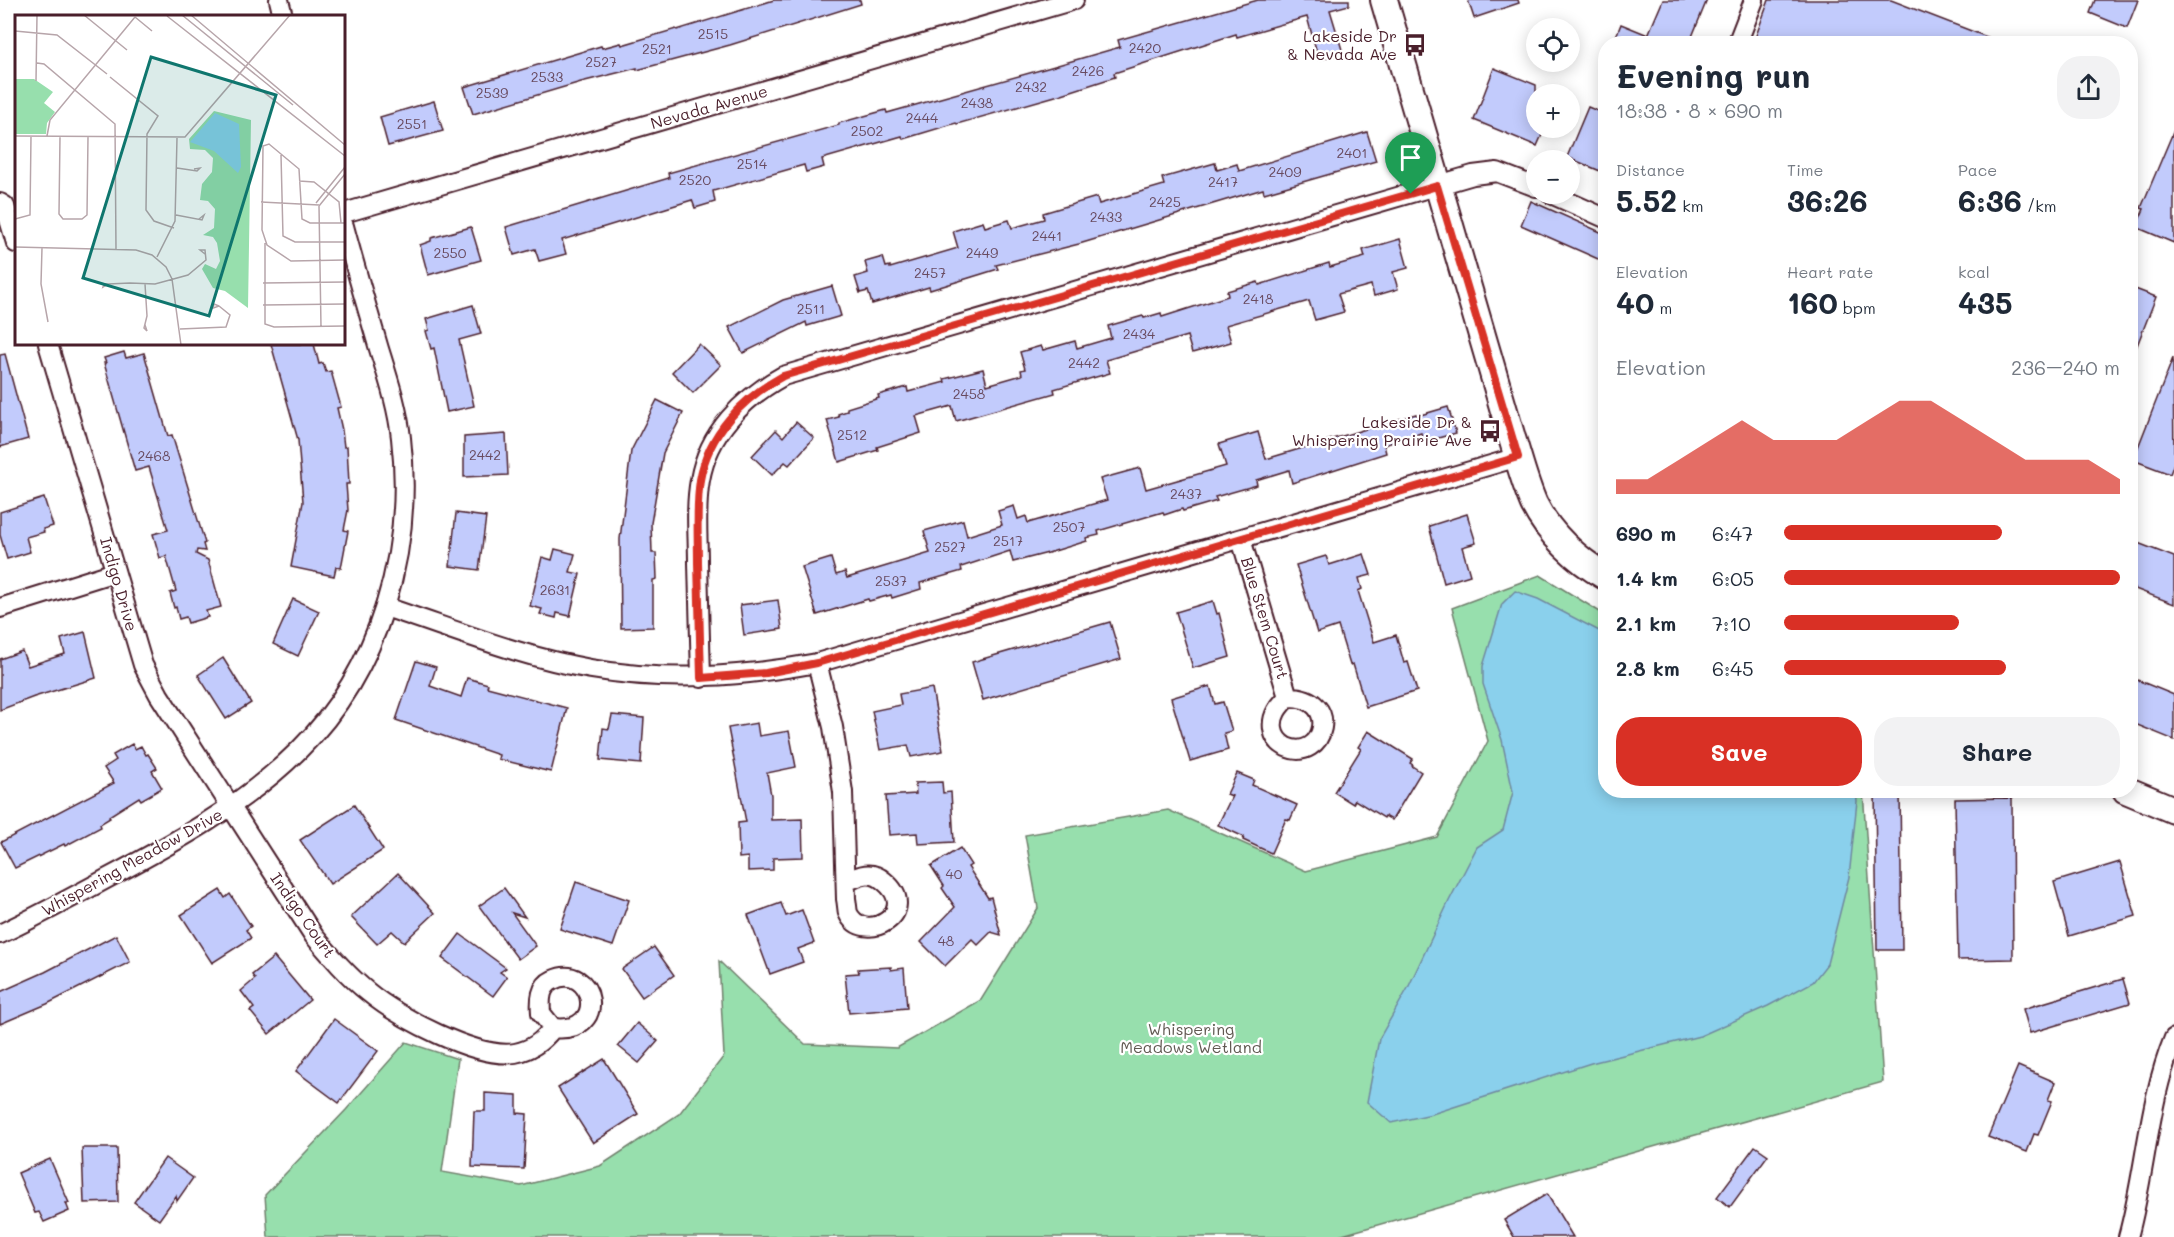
<!DOCTYPE html>
<html lang="en">
<head>
<meta charset="utf-8">
<style>
  body { margin:0; font-family:Mali,sans-serif; background:#f2f2f3; color:#1f2937; height:100vh; display:flex; flex-direction:column; font-size:22px; white-space:nowrap }
  * { box-sizing:border-box; margin:0 }
  p { font-size:20px; color:#747a83 }
  .icon { flex:none; width:33px; height:33px; fill:none; stroke:currentColor; stroke-width:2; stroke-linecap:round; stroke-linejoin:round }
  .map { position:relative; flex:1; overflow:hidden }
  .side { position:absolute; left:1598px; top:36px; width:540px; height:762px; display:flex; flex-direction:column; background:#fff; border-radius:24px; box-shadow:0 3px 15px #0003 }
  .side>* { flex:none }
  .controls { position:absolute; left:1526px; top:18px; display:grid; gap:12px }
  .controls a { display:grid; place-items:center; width:54px; height:54px; border-radius:50%; background:#fff; box-shadow:0 3px 15px #0003; font-size:30px }
  .pin { position:absolute; display:grid; place-items:center; width:51px; height:51px; color:#fff; margin:-62px -26px; border-radius:50% 50% 50% 0; rotate:-45deg; box-shadow:0 0 6px #0007 }
  .pin .icon { rotate:45deg }
  .round { display:grid; place-items:center; flex:none; width:63px; height:63px; border-radius:24px; background:#f2f2f3 }
  .overview { display:flex; align-items:center; justify-content:space-between; height:102px; padding:0 18px }
  h1 { font-size:33px; font-weight:800; line-height:45px }
  .figures { display:grid; grid-template-columns:repeat(3,1fr); gap:9px; height:102px; padding:6px 18px }
  .figures div { display:grid; align-content:center }
  .figures b { font-size:30px; font-weight:800 }
  .figures small { font-size:16px; font-weight:400 }
  .figures p { font-size:16px }
  .chart { height:168px; padding:12px 18px }
  .chart p { display:flex; justify-content:space-between }
  .chart svg { width:100%; height:108px; margin-top:6px; fill:#d93025; opacity:.7 }
  .button { display:flex; gap:12px; margin-top:auto; padding:12px 18px }
  .button a { flex:1; height:69px; border-radius:24px; background:#d93025; color:#fff; font-size:24px; font-weight:800; line-height:69px; text-align:center }
  .button a+a { background:#f2f2f3; color:#1f2937 }
  ul { padding:0 18px; list-style:none; font-size:20px }
  li { display:grid; grid-template-columns:96px 72px 1fr; align-items:center; height:45px }
  li i { height:15px; border-radius:8px; background:#d93025 }
  .map>svg:first-child { display:block }
  .green { fill:#97dfad; stroke:#707f6c; stroke-width:1.5 }
  .water { fill:#8ad0ec; stroke:#70899f; stroke-width:1.5 }
  .building { fill:#c2cbfc; stroke:#4a1f2b; stroke-width:1.5 }
  .lines { fill:none; stroke-linecap:round; stroke-linejoin:round }
  .street-casing { stroke:#4a1f2b; stroke-width:22 }
  .secondary-casing { stroke:#4a1f2b; stroke-width:30 }
  .street { stroke:#fff; stroke-width:18 }
  .secondary { stroke:#fff; stroke-width:26 }
  .route-casing { stroke:#fff; stroke-width:12 }
  .route { stroke:#d93025; stroke-width:8 }
  .labels { text-anchor:middle; stroke-width:4.5; stroke-linejoin:round; paint-order:stroke }
  .number-label { font-size:14px; fill:#684a5f }
  .poi-label { font-size:16px; fill:#4a1f2b; stroke:#fff; text-anchor:end }
  .street-label { font-size:16px; fill:#4a1f2b; stroke:#fff }
  .park-label { font-size:16px; fill:#615952; stroke:#fff }
  .inset-road { fill:none; stroke:#b7a5aa; stroke-width:1.5 }
  .view { fill:#0f766e; fill-opacity:0.15; stroke:#0f766e; stroke-width:3 }
  .inset-edge { fill:none; stroke:#4a1f2b; stroke-width:3 }
</style>
</head>
<body>
<div class="map">
<svg width="2174" height="1237" viewBox="0 0 2174 1237">
  <rect width="100%" height="100%" fill="#fff"/>
  <filter id="ink" filterUnits="userSpaceOnUse"><feTurbulence type="fractalNoise" baseFrequency=".0167" numOctaves="2"/><feDisplacementMap in="SourceGraphic" scale="12" xChannelSelector="R" yChannelSelector="G"/><feConvolveMatrix kernelMatrix="1 2 1 2 8 2 1 2 1" color-interpolation-filters="sRGB"/></filter>
  <g filter="url(#ink)">
    <!-- green -->
    <path class="green" d="M1540,575l65,40v175l258,1 20,291 -548,155h-1067l-3,-42 81,-85 60,-68 52,17 -16,113 79,14 79,-20 79,-52 45,-58 -5,-95 86,83 92,4 84,-48 57,-92 -13,-73 143,-25 138,61 131,-34 51,-96 -36,-133z"/>
    <!-- water -->
    <path class="water" d="M1515,591l23,8 67,35v156l251,1 1,10 -8,76 -22,87 -14,18 -45,24 -68,30 -109,27 -159,51 -41,9 -24,-21 12,-63 29,-51 41,-87 28,-54 26,-17 10,-38 -11,-52 -19,-56v-18l19,-62z"/>
    <!-- building -->
    <g class="building">
      <path d="M774,0h86l1,4 -131,41 -93,25v-2l-56,14 -108,32 -9,-27 137,-41 1,2 19,-5 1,2 54,-16 1,1z"/>
      <path d="M1258,0h91v5l-19,5 13,43 -24,7 -12,-43 -70,20 -1,-3 -122,39 1,4 -56,18 -102,29 -1,-1 -53,16 -1,-3 -80,23 2,8 -18,5 -2,-7 -91,26 2,11 -20,6 -3,-8 -130,40 4,14 -27,7 -4,-12 -21,6 -8,-28 163,-49 -1,-5 171,-48v-2l47,-13 1,3 164,-46 69,-20 -2,-7z"/>
      <path d="M1468,0h50l1,3 -45,15z"/>
      <path d="M1663,0h44l-18,44h-76l8,-20 27,11z"/>
      <path d="M1769,0h122l109,42 -247,2z"/>
      <path d="M2095,0h43l-11,28 -37,-15z"/>
      <path d="M1494,68l42,17v43h9l-8,18 -63,-26z"/>
      <path d="M434,101l9,30 -55,15 -8,-29z"/>
      <path d="M1588,107l17,7v59l-38,-16z"/>
      <path d="M2174,130v113l-38,-16 8,-18 -3,-1z"/>
      <path d="M1367,132l9,29 -112,32 -1,-4 -184,55 -83,21 2,4 -68,21 -1,-3 -57,17 -4,-13 -8,2 -5,-16 13,-4 -3,-11 18,-5 3,10 4,-1v2l68,-20 -5,-17 30,-9 2,5 24,-7 3,8 32,-9 -1,-6 54,-16 2,7 65,-19 -2,-7 53,-15 2,7 20,-6 2,7z"/>
      <path d="M1531,201l74,33v28l-84,-37z"/>
      <path d="M471,227l10,33 -53,15 -8,-30 11,-4v-3z"/>
      <path d="M1400,239l8,29 -15,4 5,17 -24,7 -3,-11 -33,9 6,18 -29,8 -6,-19 -83,24 5,17 -39,11 -5,-17 -81,24 4,13 -56,16 1,4 -99,28 -4,-15 -36,10 5,17 -44,14 1,3 -39,12 -12,-42 12,-3 -1,-3 9,-3v-3l32,-10 -1,-3 29,-8 1,5 37,-10 -1,-3 39,-10 4,16 35,-10 -1,-5 4,-1 -5,-17 21,-6 2,4 32,-9 2,7 34,-10 -3,-12 35,-10 1,2 17,-5 1,4 66,-21 -1,-5 31,-9 1,3 70,-22 1,4 35,-10 -2,-7z"/>
      <path d="M832,286l9,30 -34,10 -1,-4 -63,31 -14,-26 54,-27z"/>
      <path d="M2130,287l26,10 -25,64h-1z"/>
      <path d="M473,305l8,29 -22,6 15,66 -27,6 -13,-64 -3,1 -5,-18 3,-1 -3,-11z"/>
      <path d="M271,344h43l5,20 4,-1 3,9 5,-1 10,36 -4,1 5,22 2,17 3,-1 2,38h-3l2,26 -4,20 4,1 -7,37 -5,-1 -2,9 -43,-9 12,-65 -5,-62z"/>
      <path d="M699,344l22,21 -28,28 -21,-21z"/>
      <path d="M124,352l2,6 18,-5 24,83 4,-1 33,108 -2,1 2,7 -8,-1 -1,4 12,6 13,47 -15,4 2,6 -20,6 -2,-6 -7,2 -3,-12 -2,1 -4,-15 6,-2 -10,-35 -6,2 -7,-24 15,-4 -19,-63 -14,4 -31,-108h2l-2,-5z"/>
      <path d="M5,354l23,85 -28,8v-92z"/>
      <path d="M2173,358l1,105 -4,11 -37,-14z"/>
      <path d="M657,400l26,13 -20,40 -12,70 1,30h4l1,26 -4,1v47l-32,1 -1,-89 11,-88z"/>
      <path d="M1448,407l8,26 -32,9 -3,-9 -37,12 2,8 -94,30 -3,-13 -33,10 1,5 -42,12 2,4 -34,10 -1,-2 -18,6 -1,-3 -65,19 1,4 -13,3 1,3 -39,12 -35,9 -3,-11 -49,16 1,4 -42,12 1,6 -29,9 -1,-3 -22,6 -1,-2 -51,16 -15,-48 29,-9 5,17 9,-3 2,6 83,-25 -6,-22 39,-11 4,16 35,-11 -4,-14 16,-5 4,13 8,-3 2,7 79,-23 -7,-21 40,-11 6,21 80,-23 -7,-22 39,-12 8,27 150,-45 1,2z"/>
      <path d="M796,422l18,16 -25,27 -4,-3 -13,13 -20,-19 24,-26 7,7z"/>
      <path d="M506,434l2,41 -44,2v-40z"/>
      <path d="M44,498l9,28 -10,3 1,3 -18,5 4,15 -23,7 -7,-24v-23z"/>
      <path d="M456,513l30,4 -7,53 -29,-4z"/>
      <path d="M1467,514l9,29 -14,4 8,28 -26,8 -15,-57z"/>
      <path d="M2130,540l44,17v47l-44,-17z"/>
      <path d="M555,549l20,5 -5,18 10,2 -10,42 -13,-3 -1,5 -16,-4 2,-5 -12,-3 12,-49 10,3z"/>
      <path d="M1364,554l7,21 -12,3 3,11 -4,2 16,51 22,-7 8,28 4,-1 9,29 -51,16 -13,-43 -3,1 -12,-39 -21,7 -21,-68 30,-9 3,9z"/>
      <path d="M293,599l26,12 -21,45 -25,-12z"/>
      <path d="M778,600l4,29 -38,6 -4,-30z"/>
      <path d="M1213,601l4,13 2,-1 11,44 -37,11 -17,-56z"/>
      <path d="M1110,622l11,37 -138,41 -11,-38z"/>
      <path d="M85,632l11,46 -62,19 -34,13v-51l22,-8 6,15 37,-12 -4,-15z"/>
      <path d="M223,658l28,45 -25,16 -28,-44z"/>
      <path d="M416,661l20,6 -6,19 31,11 6,-19 21,6 -1,3 80,21 -16,64 -53,-13 1,-4 -103,-35z"/>
      <path d="M2130,677l44,18v45l-44,-18z"/>
      <path d="M1210,686l5,18 8,-2 9,29 -8,2 4,17 -38,11 -19,-63z"/>
      <path d="M932,688l11,63 -32,6 -3,-12 -28,5 -8,-39 29,-6 -2,-11z"/>
      <path d="M612,715l32,3 -3,46 -41,-4 3,-32 6,1z"/>
      <path d="M757,723l2,13 30,-5 7,36 -29,6 4,22v25l31,-1 1,38 -30,1v12l-25,1v-14l-9,1 -1,-35 8,-1 -18,-94z"/>
      <path d="M1368,731l45,28 -3,4 3,2 -1,1 9,6 -29,48 -7,-4 -1,2 -29,-18 -2,4 -19,-12 27,-43 -3,-2z"/>
      <path d="M132,744l3,5 6,-3 5,9 2,-1 9,14 -5,3 10,17 -21,12 -2,-3 -30,19 1,2 -10,6 1,3 -36,19 -1,-2 -49,24 -14,-26 113,-59 -10,-15 12,-8 -3,-5z"/>
      <path d="M1237,773l17,7 -2,5 45,20 -7,15 -4,-1 -15,34 -28,-13 1,-3 -26,-12 14,-29 -5,-2z"/>
      <path d="M942,782l1,11 8,-1 3,50 -36,2 -1,-11 -28,2 -3,-39 30,-2 -1,-11z"/>
      <path d="M1875,790h25l2,160h-25z"/>
      <path d="M2012,798l1,161 -55,1 -3,-161z"/>
      <path d="M354,805l29,45 -53,34 -30,-44z"/>
      <path d="M960,848l11,17 -3,2 20,31 3,-1 10,38 -10,-3 -13,13 -6,-6 -27,27 -24,-24 34,-35 -13,-19 2,-2 -13,-20z"/>
      <path d="M2120,862l16,54 -67,20 -15,-54z"/>
      <path d="M398,873l37,40 -31,29 -12,-11 -15,13 -26,-27z"/>
      <path d="M576,882l53,18 -16,46 -53,-17z"/>
      <path d="M504,888l21,29 -13,-4 24,33 -18,13 -39,-53z"/>
      <path d="M220,890l5,8 5,-4 21,32 -5,4 5,8 -39,25 -31,-48z"/>
      <path d="M781,903l5,13 16,-6 12,33 -16,6 5,13 -33,12 -22,-59z"/>
      <path d="M460,934l46,34 -6,4 7,5 -14,19 -51,-38z"/>
      <path d="M116,935l14,27 -83,42 -47,20v-32l45,-20z"/>
      <path d="M654,947l20,28 -32,22 -20,-28z"/>
      <path d="M274,957l36,43 -41,34 -19,-23 4,-3 -13,-17 14,-12 -3,-4z"/>
      <path d="M891,967v3l13,-2 3,40 -58,5 -4,-39 14,-1 -1,-4z"/>
      <path d="M2123,979l7,24 -100,30 -7,-24z"/>
      <path d="M334,1019l44,32 -39,52 -43,-32z"/>
      <path d="M637,1023l21,18 -19,22 -21,-17z"/>
      <path d="M604,1059l34,55 -45,29 -35,-55z"/>
      <path d="M2018,1066l37,16 -7,18 4,1 -14,34 -4,-1 -7,18 -39,-15z"/>
      <path d="M485,1093l32,2v18l10,1 -3,55 -52,-2 2,-56h11z"/>
      <path d="M1755,1146l13,9 -38,52 -13,-10z"/>
      <path d="M82,1148h35l1,54 -34,1z"/>
      <path d="M165,1158l28,20 -16,23 -1,-5 -17,24 -25,-18z"/>
      <path d="M50,1159l19,44h-3l3,8 -25,11 -5,-10 -4,1 -17,-40z"/>
      <path d="M1547,1194l26,43h-59l-10,-17z"/>
    </g>
    <g class="lines">
      <!-- street casing -->
      <g class="street-casing">
        <g id="street">
          <path d="M279,0l4,16"/>
          <path d="M1737,44l17,-44"/>
          <path d="M1551,194l54,24"/>
          <path d="M0,203l5,3 11,37"/>
          <path d="M344,213l730,-213"/>
          <path d="M48,344l95,321 16,30 155,241c17,20 34,40 54,56 30,25 108,67 147,61 17,-3 28,-12 38,-25 58,7 40,-67 0,-48 -13,6 -13,20 -12,33l12,15"/>
          <path d="M1241,539l47,158c-9,9 -17,18 -15,32 1,8 6,14 13,18 38,17 57,-51 2,-50"/>
          <path d="M385,607c68,22 136,50 206,62 76,13 150,8 226,-6l701,-206"/>
          <path d="M0,608l115,-36"/>
          <path d="M817,663l16,64 10,65 3,107c1,4 1,10 2,14 15,33 75,0 36,-32 -13,-11 -24,-6 -38,1"/>
          <path d="M701,678c-1,-38 -2,-77 -3,-115 0,-28 -3,-56 2,-83 8,-47 43,-82 83,-104l690,-201 24,-3 39,15"/>
          <path d="M0,934c36,-17 71,-36 106,-55 68,-36 138,-74 193,-129 81,-80 115,-201 102,-312 -3,-30 -13,-60 -22,-89 -12,-41 -24,-82 -35,-123"/>
          <path d="M2128,1237c18,-65 20,-136 46,-199"/>
        </g>
      </g>
      <!-- secondary casing -->
      <g class="secondary-casing">
        <g id="secondary">
          <path d="M1384,0l128,438c7,22 13,46 22,66 15,30 43,56 71,72"/>
          <path d="M2126,790l48,20"/>
        </g>
      </g>
      <!-- street -->
      <use href="#street" class="street"/>
      <!-- secondary -->
      <use href="#secondary" class="secondary"/>
    </g>
  </g>
  <g class="lines" filter="url(#ink)">
    <!-- route casing -->
    <g class="route-casing">
      <path id="route" d="M1437,186l81,271 -701,206 -51,10 -65,5c-1,-38 -2,-77 -3,-115 0,-28 -2,-56 2,-83 8,-47 43,-82 83,-104z"/>
    </g>
    <!-- route -->
    <use href="#route" class="route"/>
  </g>
  <!-- icons -->
  <defs>
    <g id="bus-bare" transform="scale(1.8)"><path d="M-5-6H5V4H4V6H2V4H-2V6H-4V4H-5ZM-3.5-4V0h7V-4ZM-3.5 1.2v1.5H-2V1.2ZM2 1.2v1.5H3.5V1.2Z" fill="#4a1f2b" stroke="#fff" stroke-width="2.5" paint-order="stroke"/></g>
  </defs>
  <g fill-rule="evenodd">
    <use href="#bus-bare" x="1415" y="45"/>
    <use href="#bus-bare" x="1490" y="431"/>
  </g>
  <g class="labels">
    <!-- number labels -->
    <g class="number-label">
      <text x="713" y="39">2515</text>
      <text x="1145" y="53">2420</text>
      <text x="657" y="54">2521</text>
      <text x="601" y="67">2527</text>
      <text x="1088" y="76">2426</text>
      <text x="547" y="82">2533</text>
      <text x="1031" y="92">2432</text>
      <text x="492" y="98">2539</text>
      <text x="977" y="108">2438</text>
      <text x="922" y="123">2444</text>
      <text x="412" y="129">2551</text>
      <text x="867" y="136">2502</text>
      <text x="1352" y="158">2401</text>
      <text x="752" y="169">2514</text>
      <text x="1285" y="177">2409</text>
      <text x="695" y="185">2520</text>
      <text x="1223" y="187">2417</text>
      <text x="1165" y="207">2425</text>
      <text x="1106" y="222">2433</text>
      <text x="1047" y="241">2441</text>
      <text x="450" y="258">2550</text>
      <text x="982" y="258">2449</text>
      <text x="930" y="278">2457</text>
      <text x="1258" y="304">2418</text>
      <text x="811" y="314">2511</text>
      <text x="1139" y="339">2434</text>
      <text x="1084" y="368">2442</text>
      <text x="969" y="399">2458</text>
      <text x="852" y="440">2512</text>
      <text x="485" y="460">2442</text>
      <text x="154" y="461">2468</text>
      <text x="1186" y="499">2437</text>
      <text x="1069" y="532">2507</text>
      <text x="1008" y="546">2517</text>
      <text x="950" y="552">2527</text>
      <text x="891" y="586">2537</text>
      <text x="555" y="595">2631</text>
      <text x="954" y="879">40</text>
      <text x="946" y="946">48</text>
    </g>
    <!-- poi labels -->
    <g class="poi-label">
      <text x="1397" y="42">Lakeside Dr<tspan x="1397" dy="18">&amp; Nevada Ave</tspan></text>
      <text x="1472" y="428">Lakeside Dr &amp;<tspan x="1472" dy="18">Whispering Prairie Ave</tspan></text>
    </g>
    <!-- street labels -->
    <g class="street-label">
      <text transform="translate(709 107) rotate(-16)" y="6">Nevada Avenue</text>
      <text transform="translate(119 584) rotate(74)" y="6">Indigo Drive</text>
      <text transform="translate(1265 618) rotate(73)" y="6">Blue Stem Court</text>
      <text transform="translate(132 862) rotate(-29)" y="6">Whispering Meadow Drive</text>
      <text transform="translate(303 915) rotate(55)" y="6">Indigo Court</text>
    </g>
    <!-- park labels -->
    <g class="park-label">
      <text x="1191" y="1035">Whispering<tspan x="1191" dy="18">Meadows Wetland</tspan></text>
    </g>
  </g>
  <!-- overview -->
  <g transform="translate(15 15)">
    <rect width="330" height="330" fill="#fff"/>
    <path d="M0,64h19l19,13 -9,11 11,9 -8,11 -1,11h-31zM199,96l37,9 -3,188 -23,-17 -12,-3 -11,-19 3,-5 11,5 4,-8 -3,-18 -4,-6 -10,-2 11,-7 1,-19 -7,-8 -8,-1 2,-16 10,-12 1,-14 -8,-8 -15,-1 -1,-10z" fill="#97dfad"/>
    <path d="M200,98l24,11 2,43 -3,6 -24,-22 -24,-9z" fill="#8ad0ec"/>
    <path class="inset-road" d="M69,0l43,35M167,0l111,90M176,0l154,130M152,1l178,140M120,2l17,14M0,16l42,4 50,39M22,48l7,1 71,60 1,126M95,62l48,39 -11,18 -1,76 8,11 20,7M21,66l1,-66M0,121l170,1 105,-122M32,121l3,-16 85,-103M45,122l-1,77 4,5h19l5,-4 1,-78M266,140l2,81 12,6h50M162,153l20,3 3,-3 -6,1M284,166l15,1 25,20 2,21M246,187l58,3M301,188l29,-36M304,191l2,121M304,191l26,-32M161,200l26,5 2,-5 -5,4M0,204l15,-4 1,-79M330,208h-35l-8,-4 -3,-50 -30,-25 -6,2 -1,84 5,15 24,16 54,-1M250,228v81l9,3 71,-1M0,232l121,3 16,5 14,12 6,12 9,66M27,233l-1,36 7,38M142,242l18,-36 2,-83M248,268l82,-1M93,269l-5,3 1,-3h4l22,-1 25,1 33,-9 18,-15 -1,-10h-5l5,4M130,269l2,32 -3,12 3,3 -2,-6M248,290l82,-1M165,314l46,-2 4,-12 -11,-9 -6,2 1,-4 5,2"/>
    <path class="view" d="M136,42l125,38 -67,221 -126,-38z"/>
    <rect width="330" height="330" class="inset-edge"/>
  </g>
</svg>
<div class="controls">
<a><svg class="icon" aria-label="locate" viewBox="0 0 24 24"><circle cx="12" cy="12" r="6"/><path d="M12 2v4M12 18v4M2 12h4M18 12h4"/></svg></a>
<a>+</a>
<a>−</a>
</div>
<div class="pin" style="left:1411px;top:194px;background:#1e9e55"><svg class="icon" aria-label="arrive" viewBox="0 0 24 24"><path d="M6 21V4h12l-3 4 3 4H6"/></svg></div>
<section class="side">
<div class="overview"><div><h1>Evening run</h1><p>18:38 · 8 × 690 m</p></div><a class="round"><svg class="icon" aria-label="share" viewBox="0 0 24 24"><path d="M12 15V3M7 8l5-5 5 5M5 13v7h14v-7"/></svg></a></div>
<div class="figures">
<div><p>Distance</p><b>5.52<small> km</small></b></div>
<div><p>Time</p><b>36:26</b></div>
<div><p>Pace</p><b>6:36<small> /km</small></b></div>
</div>
<div class="figures">
<div><p>Elevation</p><b>40<small> m</small></b></div>
<div><p>Heart rate</p><b>160<small> bpm</small></b></div>
<div><p>kcal</p><b>435</b></div>
</div>
<div class="chart"><p><span>Elevation</span>236–240 m</p>
<svg viewBox="0 0 160 44" preserveAspectRatio="none"><path d="M0 44V38L10 38L20 30L30 22L40 14L50 22L60 22L70 22L80 14L90 6L100 6L110 14L120 22L130 30L140 30L150 30L160 38V44z"/></svg>
</div>
<ul>
<li><b>690 m</b>6:47<i style="width:65%"></i></li>
<li><b>1.4 km</b>6:05<i style="width:100%"></i></li>
<li><b>2.1 km</b>7:10<i style="width:52%"></i></li>
<li><b>2.8 km</b>6:45<i style="width:66%"></i></li>
</ul>
<div class="button"><a>Save</a><a>Share</a></div>
</section>
</div>
</body>
</html>
